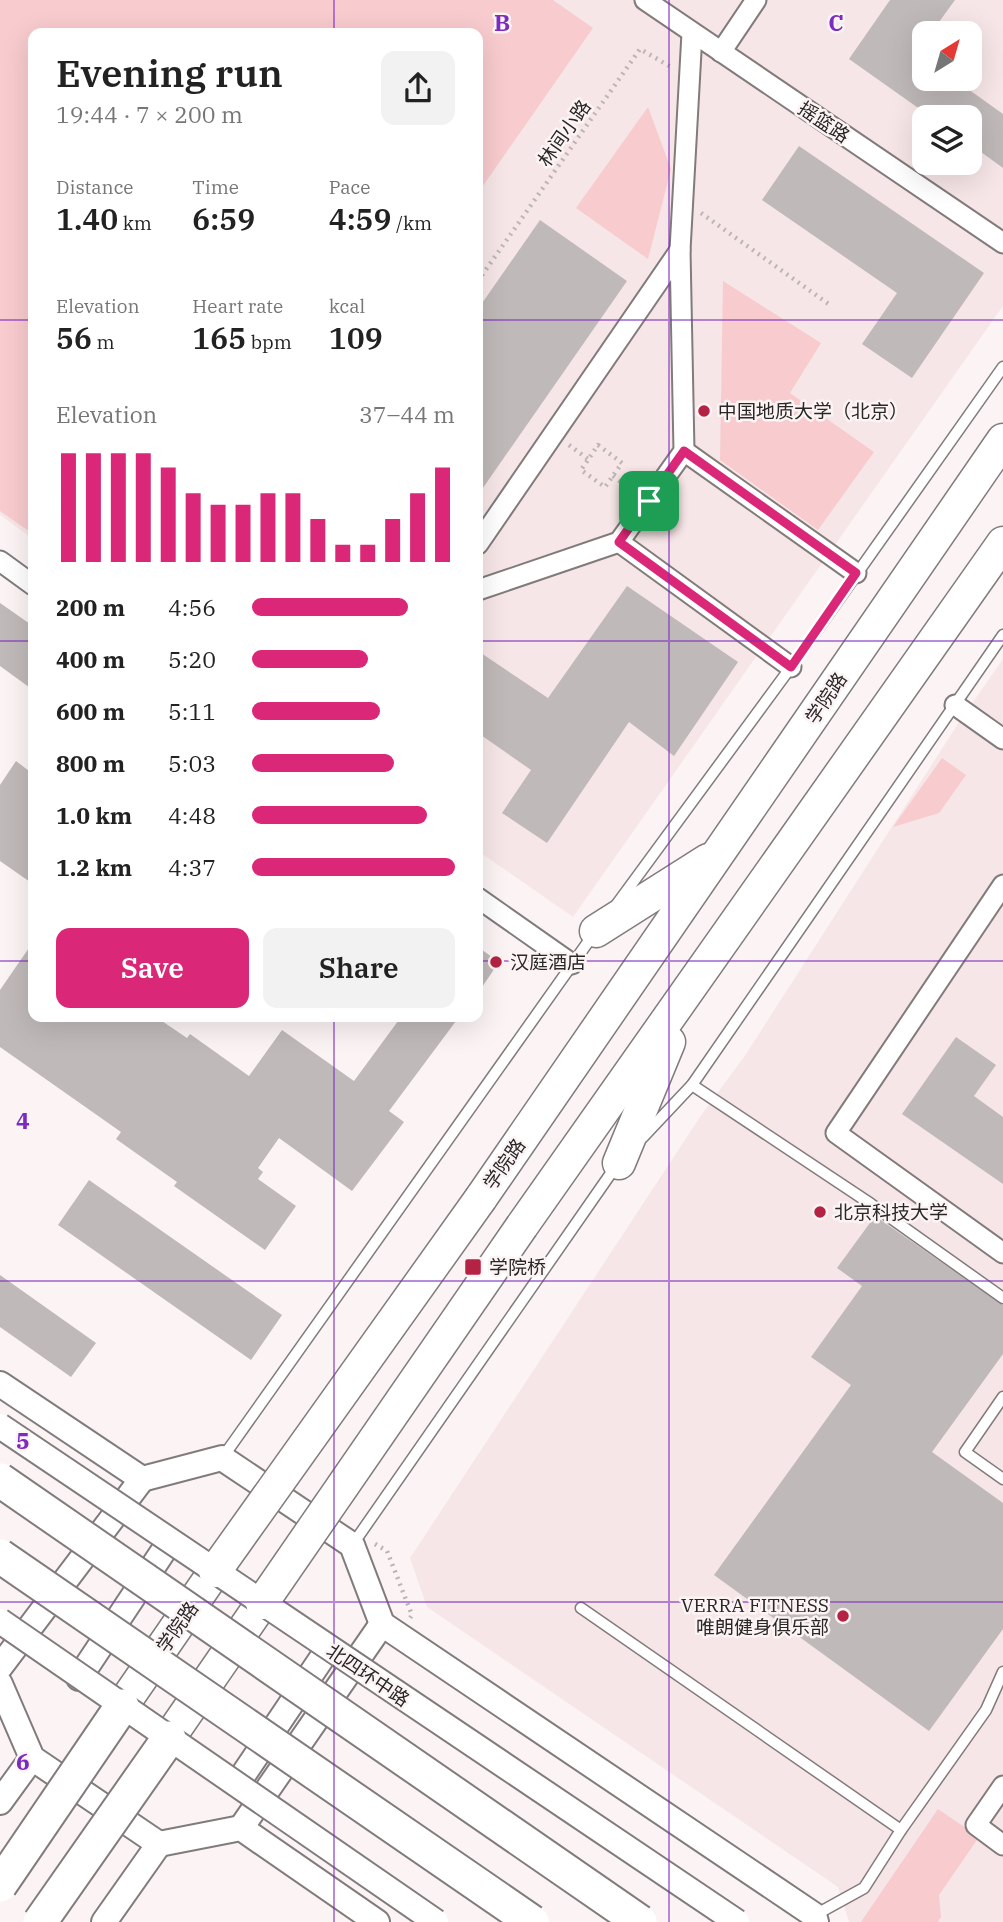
<!DOCTYPE html>
<html lang="en">
<head>
<meta charset="utf-8">
<style>
  body { margin:0; font-family:"IBM Plex Serif","Noto Sans SC",serif; background:#f2f2f2; color:#222; height:100vh; display:flex; flex-direction:column; font-size:26px; white-space:nowrap }
  * { box-sizing:border-box; margin:0 }
  p { font-size:23px; color:#767676 }
  .icon { flex:none; width:38px; height:38px; fill:none; stroke:currentColor; stroke-width:2; stroke-linecap:round; stroke-linejoin:round }
  .map { position:relative; flex:1; overflow:hidden }
  .details { position:absolute; left:28px; top:28px; width:455px; height:994px; display:flex; flex-direction:column; background:#fff; border-radius:14px; box-shadow:0 7px 28px #0002 }
  .details>* { flex:none }
  .needle { width:46px; rotate:37deg }
  .buttons { position:absolute; left:912px; top:21px; display:grid; gap:14px }
  .buttons a { display:grid; place-items:center; width:70px; height:70px; border-radius:14px; background:#fff; box-shadow:0 7px 28px #0002; font-size:35px }
  .pin { position:absolute; display:grid; place-items:center; width:60px; height:60px; color:#fff; margin:-30px; border-radius:14px; box-shadow:0 4px 10px #0006 }
  .round { display:grid; place-items:center; flex:none; width:74px; height:74px; border-radius:14px; background:#f2f2f2 }
  .headline { display:flex; align-items:center; justify-content:space-between; height:119px; padding:0 28px }
  h1 { font-size:38px; font-weight:600; line-height:52px }
  .metrics { display:grid; grid-template-columns:repeat(3,1fr); gap:10px; height:119px; padding:7px 28px }
  .metrics div { display:grid; align-content:center }
  .metrics b { font-size:30px; font-weight:600 }
  .metrics small { font-size:19px; font-weight:400 }
  .metrics p { font-size:19px }
  .chart { height:196px; padding:14px 28px }
  .chart p { display:flex; justify-content:space-between }
  .chart svg { width:100%; height:126px; margin-top:7px; stroke:#db2777; stroke-width:6 }
  .action { display:flex; gap:14px; margin-top:auto; padding:14px 28px }
  .action a { flex:1; height:80px; border-radius:14px; background:#db2777; color:#fff; font-size:28px; font-weight:600; line-height:80px; text-align:center }
  .action a+a { background:#f2f2f2; color:#222 }
  ul { padding:0 28px; list-style:none; font-size:23px }
  li { display:grid; grid-template-columns:112px 84px 1fr; align-items:center; height:52px }
  li i { height:18px; border-radius:9px; background:#db2777 }
  .map>svg:first-child { display:block }
  .built { fill:#f7e6e7; fill-rule:evenodd }
  .green { fill:#f8cbce }
  .building { fill:#c0b9b9 }
  .lines { fill:none; stroke-linecap:round; stroke-linejoin:round }
  .service-casing { stroke:#827b7b; stroke-width:13 }
  .minor-casing { stroke:#827b7b; stroke-width:23 }
  .tertiary-casing { stroke:#827b7b; stroke-width:28 }
  .primary-casing { stroke:#827b7b; stroke-width:35 }
  .path { stroke:#bcb5b5; stroke-width:4.5; stroke-dasharray:2 5; stroke-linecap:butt }
  .service { stroke:#fff; stroke-width:10 }
  .minor { stroke:#fff; stroke-width:19 }
  .tertiary { stroke:#fff; stroke-width:24 }
  .primary { stroke:#fff; stroke-width:32 }
  .tertiary-bridge-casing { stroke:#827b7b; stroke-width:28; stroke-linecap:butt }
  .primary-bridge-casing { stroke:#827b7b; stroke-width:35; stroke-linecap:butt }
  .trunk-bridge-casing { stroke:#827b7b; stroke-width:37; stroke-linecap:butt }
  .tertiary-bridge { stroke:#fff; stroke-width:24 }
  .primary-bridge { stroke:#fff; stroke-width:32 }
  .trunk-bridge { stroke:#fff; stroke-width:33 }
  .route-casing { stroke:#fff; stroke-width:14 }
  .route { stroke:#db2777; stroke-width:9 }
  .grid { fill:none; stroke:#7b2cbf; stroke-width:2; stroke-opacity:0.55 }
  .poi-dot { fill:#b42244; stroke:#fcf4f4; stroke-width:2.5 }
  .labels { text-anchor:middle; stroke-width:5; stroke-linejoin:round; paint-order:stroke }
  .street-label { font-size:19px; fill:#2a2727; stroke:#fcf4f4 }
  .poi-label { font-size:19px; fill:#2a2727; stroke:#fcf4f4; text-anchor:start }
  .grid-label { font-size:23px; text-anchor:middle; font-weight:bold; fill:#7b2cbf; stroke:#fcf4f4; stroke-width:5; stroke-linejoin:round; paint-order:stroke }
</style>
</head>
<body>
<div class="map">
<svg width="1003" height="1922" viewBox="0 0 1003 1922">
  <rect width="100%" height="100%" fill="#fcf4f4"/>
  <!-- built -->
  <g class="built">
    <path d="M0,0h1003v306l-430,611 -95,-66v-818h-445v506l-33,-24zM924,33h46v46h-46zM924,117h46v46h-46z"/>
    <path d="M1003,659v1263h-154l-11,-35 -411,-280 -17,-49 290,-441 46,-63 217,-338z"/>
  </g>
  <!-- green -->
  <g class="green">
    <path d="M0,0h553l40,28 -115,165v-160h-445v501l-33,-23z"/>
    <path d="M648,107l23,62 -23,90 -72,-51z"/>
    <path d="M723,281l98,62 -31,50 84,59 -56,78 -98,-70z"/>
    <path d="M942,758l24,17 -27,38 -46,14z"/>
    <path d="M938,1809l41,28 -40,58 2,22 -3,5h-77z"/>
  </g>
  <!-- building -->
  <g class="building">
    <path d="M890,0h65l-24,33h-7v46h30l49,35v54l-33,-24v-27h-39l-82,-58z"/>
    <path d="M799,146l185,127 -72,105 -50,-34 35,-51 -135,-93z"/>
    <path d="M540,220l87,61 -149,214v-186z"/>
    <path d="M627,586l111,76 -64,94 -45,-34 -82,121 -45,-30 29,-43 -53,-37v-82l70,47z"/>
    <path d="M0,603l33,23v64l-33,-24z"/>
    <path d="M16,761l17,13v110l-33,-23v-76z"/>
    <path d="M33,942v75h123l31,21 3,-4 59,42 33,-46 72,51 47,-64h58l-70,94 15,11 -52,69 -73,-53 -21,30 5,4 -5,7 38,27 -31,44 -91,-64 3,-4 -61,-43 5,-7 -121,-85v-57z"/>
    <path d="M478,947l21,15 -21,31z"/>
    <path d="M956,1037l40,28 -22,31 29,21v67l-101,-70z"/>
    <path d="M89,1180l193,135 -31,45 -193,-135z"/>
    <path d="M875,1216l128,89v49l-71,98 71,51v126l-74,102 -215,-156 137,-190 -40,-28 51,-71 -25,-18z"/>
    <path d="M0,1275l96,68 -25,34 -71,-50z"/>
  </g>
  <g class="lines">
    <!-- service casing -->
    <g class="service-casing">
      <g id="service">
        <path d="M617,904l174,-237 212,-300"/>
        <path d="M692,1085l179,119 132,94"/>
        <path d="M643,1137l49,-52 311,-450"/>
        <path d="M1003,1397l-38,55 38,27"/>
        <path d="M223,1457l370,-522"/>
        <path d="M353,1544l263,-378"/>
        <path d="M581,1608l320,222"/>
        <path d="M815,1915l49,-27 37,-58 85,-120 17,-38"/>
      </g>
    </g>
    <!-- minor casing -->
    <g class="minor-casing">
      <g id="minor">
        <path d="M645,0l358,243"/>
        <path d="M721,52l35,-52"/>
        <path d="M684,451l172,122"/>
        <path d="M619,542l172,125"/>
        <path d="M478,544l202,-294"/>
        <path d="M0,561l33,24"/>
        <path d="M478,590l141,-48 65,-91 -4,-201 12,-217"/>
        <path d="M955,705l48,34"/>
        <path d="M1003,885l-167,248 167,120"/>
        <path d="M478,898l94,66"/>
        <path d="M1003,1786l-27,39 27,20"/>
      </g>
    </g>
    <!-- tertiary casing -->
    <g class="tertiary-casing">
      <g id="tertiary">
        <path d="M0,1384l142,95 80,-21 130,87 30,79 432,291 2,7"/>
        <path d="M0,1667l142,-188"/>
        <path d="M79,1678l91,-137"/>
        <path d="M0,1684l32,74 127,86 82,-16 136,94"/>
        <path d="M237,1784l91,-135"/>
        <path d="M0,1802l32,-44"/>
        <path d="M241,1828l141,-204"/>
        <path d="M104,1922l55,-78"/>
      </g>
    </g>
    <!-- primary casing -->
    <g class="primary-casing">
      <g id="primary">
        <path d="M596,931l112,-71"/>
        <path d="M619,1163l50,-121"/>
        <path d="M481,1198l522,-758"/>
        <path d="M522,1226l481,-683"/>
        <path d="M122,1706l93,-135"/>
        <path d="M169,1738l93,-135"/>
      </g>
    </g>
    <!-- path -->
    <g class="path">
      <path d="M701,213l129,92"/>
      <path d="M478,281l162,-232 31,18"/>
      <path d="M569,445l19,14"/>
      <path d="M598,445l24,18 -17,24 -24,-17z"/>
      <path d="M613,476l19,14"/>
      <path d="M375,1544l12,7 25,64 -2,3"/>
    </g>
    <!-- service -->
    <use href="#service" class="service"/>
    <!-- minor -->
    <use href="#minor" class="minor"/>
    <!-- tertiary -->
    <use href="#tertiary" class="tertiary"/>
    <!-- primary -->
    <use href="#primary" class="primary"/>
    <!-- tertiary-bridge casing -->
    <g class="tertiary-bridge-casing">
      <g id="tertiary-bridge">
        <path d="M0,1426l737,496"/>
        <path d="M0,1621l436,301"/>
      </g>
    </g>
    <!-- primary-bridge casing -->
    <g class="primary-bridge-casing">
      <g id="primary-bridge">
        <path d="M215,1571l266,-373"/>
        <path d="M262,1603l260,-377"/>
      </g>
    </g>
    <!-- trunk-bridge casing -->
    <g class="trunk-bridge-casing">
      <g id="trunk-bridge">
        <path d="M0,1480l640,442"/>
        <path d="M0,1556l532,366"/>
        <path d="M0,1885l122,-179"/>
        <path d="M40,1922l129,-184"/>
      </g>
    </g>
    <!-- tertiary-bridge -->
    <use href="#tertiary-bridge" class="tertiary-bridge"/>
    <!-- primary-bridge -->
    <use href="#primary-bridge" class="primary-bridge"/>
    <!-- trunk-bridge -->
    <use href="#trunk-bridge" class="trunk-bridge"/>
  </g>
  <g class="lines">
    <!-- route casing -->
    <g class="route-casing">
      <path id="route" d="M684,451l172,122 -65,94 -172,-125z"/>
    </g>
    <!-- route -->
    <use href="#route" class="route"/>
  </g>
  <!-- grid -->
  <path class="grid" d="M334,0v33M669,0v1922M0,320h33M478,320h525M0,641h33M478,641h525M0,961h33M478,961h525M334,1017v905M0,1281h1003M0,1602h1003"/>
  <!-- markers -->
  <g class="poi-dot">
    <circle cx="704" cy="411" r="7"/>
    <circle cx="496" cy="962" r="7"/>
    <circle cx="820" cy="1212" r="7"/>
    <rect x="464" y="1258" width="18" height="18" rx="3.5"/>
    <circle cx="843" cy="1616" r="7"/>
  </g>
  <g class="labels">
    <!-- street labels -->
    <g class="street-label">
      <text transform="translate(824 122) rotate(34)" y="7">摇篮路</text>
      <text transform="translate(564 133) rotate(-55)" y="7">林间小路</text>
      <text transform="translate(826 698) rotate(-56)" y="7">学院路</text>
      <text transform="translate(504 1164) rotate(-55)" y="7">学院路</text>
      <text transform="translate(177 1627) rotate(-55)" y="7">学院路</text>
      <text transform="translate(368 1675) rotate(34)" y="7">北四环中路</text>
    </g>
    <!-- poi labels -->
    <g class="poi-label">
      <text x="718" y="418">中国地质大学（北京）</text>
      <text x="510" y="969">汉庭酒店</text>
      <text x="834" y="1219">北京科技大学</text>
      <text x="489" y="1274">学院桥</text>
      <text x="829" y="1612" text-anchor="end">VERRA FITNESS<tspan x="829" dy="22">唯朗健身俱乐部</tspan></text>
    </g>
  </g>
  <g class="grid-label">
    <text x="502" y="31">B</text>
    <text x="836" y="31">C</text>
    <text x="23" y="1129">4</text>
    <text x="23" y="1449">5</text>
    <text x="23" y="1770">6</text>
  </g>
</svg>
<div class="buttons">
<a><svg class="needle" viewBox="-14 -14 28 28"><path d="M0-13l5 13h-10z" fill="#e53935"/><path d="M0 13l5-13h-10z" fill="#767676"/></svg></a>
<a><svg class="icon" aria-label="layers" viewBox="0 0 24 24"><path d="M12 4l9 5-9 5-9-5zM3 14l9 5 9-5"/></svg></a>
</div>
<div class="pin" style="left:649px;top:501px;background:#1e9e55"><svg class="icon" aria-label="arrive" viewBox="0 0 24 24"><path d="M6 21V4h12l-3 4 3 4H6"/></svg></div>
<section class="details">
<div class="headline"><div><h1>Evening run</h1><p>19:44 · 7 × 200 m</p></div><a class="round"><svg class="icon" aria-label="share" viewBox="0 0 24 24"><path d="M12 15V3M7 8l5-5 5 5M5 13v7h14v-7"/></svg></a></div>
<div class="metrics">
<div><p>Distance</p><b>1.40<small> km</small></b></div>
<div><p>Time</p><b>6:59</b></div>
<div><p>Pace</p><b>4:59<small> /km</small></b></div>
</div>
<div class="metrics">
<div><p>Elevation</p><b>56<small> m</small></b></div>
<div><p>Heart rate</p><b>165<small> bpm</small></b></div>
<div><p>kcal</p><b>109</b></div>
</div>
<div class="chart"><p><span>Elevation</span>37–44 m</p>
<svg viewBox="0 0 160 44" preserveAspectRatio="none"><path d="M5 44V6M15 44V6M25 44V6M35 44V6M45 44V11M55 44V20M65 44V24M75 44V24M85 44V20M95 44V20M105 44V29M115 44V38M125 44V38M135 44V29M145 44V20M155 44V11"/></svg>
</div>
<ul>
<li><b>200 m</b>4:56<i style="width:77%"></i></li>
<li><b>400 m</b>5:20<i style="width:57%"></i></li>
<li><b>600 m</b>5:11<i style="width:63%"></i></li>
<li><b>800 m</b>5:03<i style="width:70%"></i></li>
<li><b>1.0 km</b>4:48<i style="width:86%"></i></li>
<li><b>1.2 km</b>4:37<i style="width:100%"></i></li>
</ul>
<div class="action"><a>Save</a><a>Share</a></div>
</section>
</div>
</body>
</html>
